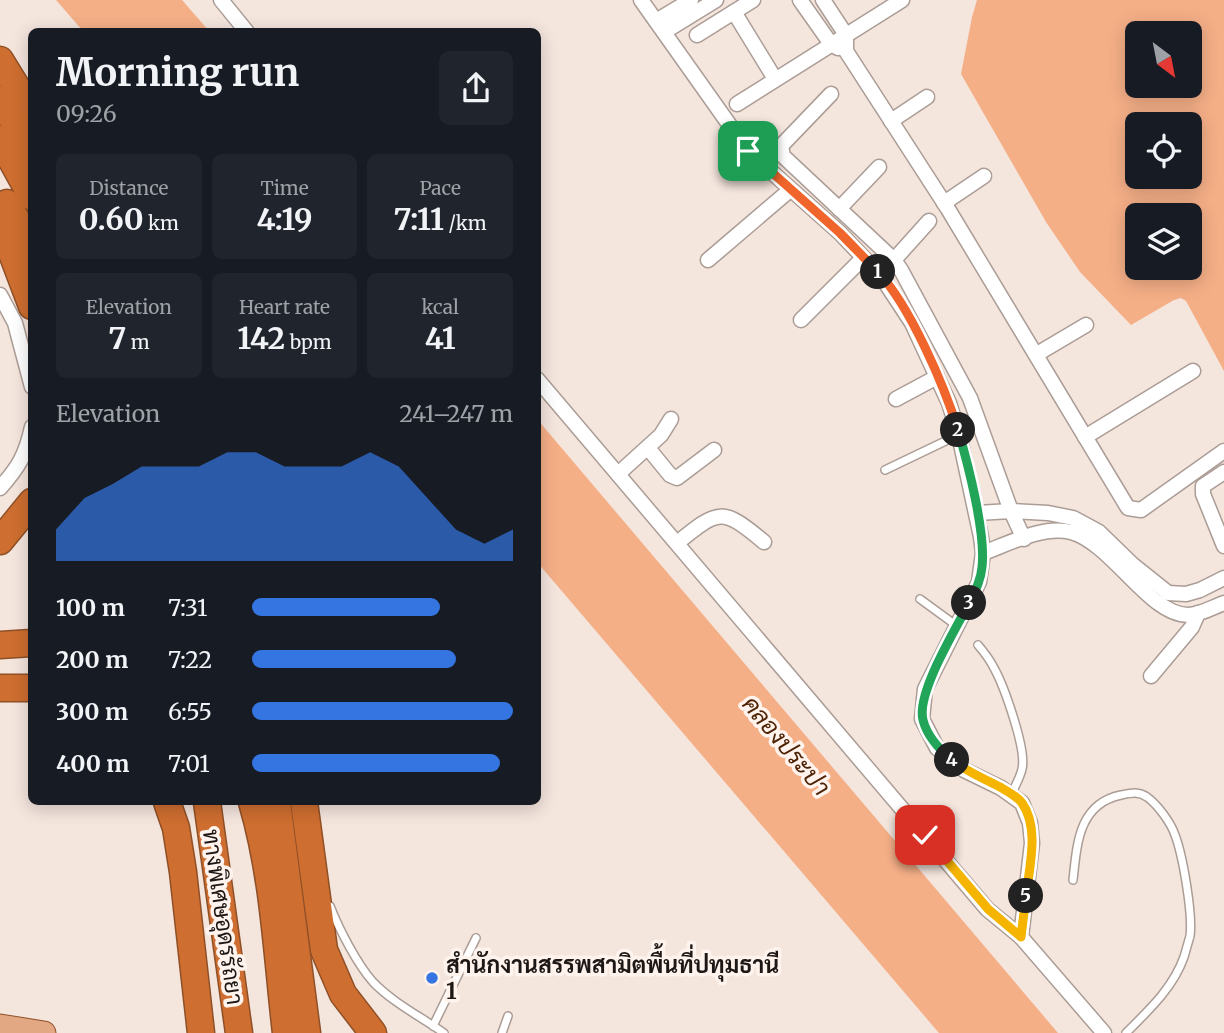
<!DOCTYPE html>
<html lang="en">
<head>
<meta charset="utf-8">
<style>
  body { margin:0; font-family:Merriweather,Sarabun,serif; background:#20242c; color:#f1f3f6; height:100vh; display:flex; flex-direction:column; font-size:26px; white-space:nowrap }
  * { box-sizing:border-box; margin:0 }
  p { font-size:23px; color:#9ea1a6 }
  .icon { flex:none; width:38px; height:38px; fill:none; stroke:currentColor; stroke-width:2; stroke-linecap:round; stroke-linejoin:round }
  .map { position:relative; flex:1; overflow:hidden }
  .panel { position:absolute; left:28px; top:28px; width:513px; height:777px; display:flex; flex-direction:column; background:#171b24; border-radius:10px; box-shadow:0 4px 18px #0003 }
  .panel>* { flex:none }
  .needle { width:46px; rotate:148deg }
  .tools { position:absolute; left:1125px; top:21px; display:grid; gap:14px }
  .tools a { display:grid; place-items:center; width:77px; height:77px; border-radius:10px; background:#171b24; box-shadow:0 4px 18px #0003; font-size:35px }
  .pin { position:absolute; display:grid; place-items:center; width:60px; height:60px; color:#fff; margin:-30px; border-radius:14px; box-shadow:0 4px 10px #0006 }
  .km { position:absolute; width:35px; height:35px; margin:-18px; border-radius:50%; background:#222; color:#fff; font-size:19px; line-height:35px; text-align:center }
  .round { display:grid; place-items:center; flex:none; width:74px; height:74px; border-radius:10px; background:#20242c }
  .overview { display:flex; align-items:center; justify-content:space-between; height:119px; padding:0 28px }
  h1 { font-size:38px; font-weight:700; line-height:52px }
  .metrics { display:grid; grid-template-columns:repeat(3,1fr); gap:10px; height:119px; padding:7px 28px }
  .metrics div { display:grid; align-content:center; border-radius:10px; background:#20242c; text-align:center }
  .metrics b { font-size:30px; font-weight:700 }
  .metrics small { font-size:19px; font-weight:400 }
  .metrics p { font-size:19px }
  .chart { height:196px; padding:14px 28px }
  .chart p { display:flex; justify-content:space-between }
  .chart svg { width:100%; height:126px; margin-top:7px; fill:#3475e2; opacity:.7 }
  ul { padding:0 28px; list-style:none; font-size:23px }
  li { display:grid; grid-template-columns:112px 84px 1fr; align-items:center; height:52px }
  li i { height:18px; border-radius:9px; background:#3475e2 }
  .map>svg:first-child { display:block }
  .water { fill:#f5af87; fill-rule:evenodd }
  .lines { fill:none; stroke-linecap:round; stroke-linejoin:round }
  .service-casing { stroke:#ab9d96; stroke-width:10 }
  .minor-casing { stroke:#ab9d96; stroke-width:17 }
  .primary-casing { stroke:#905027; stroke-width:25 }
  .motorway-casing { stroke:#905027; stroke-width:29 }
  .service { stroke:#fff; stroke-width:7 }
  .minor { stroke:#fff; stroke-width:14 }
  .primary { stroke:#e2a883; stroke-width:23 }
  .motorway { stroke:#ce6e30; stroke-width:26 }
  .split-1-casing { stroke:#fff; stroke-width:14 }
  .split-2-casing { stroke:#fff; stroke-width:14 }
  .split-3-casing { stroke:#fff; stroke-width:14 }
  .split-4-casing { stroke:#fff; stroke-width:14 }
  .split-5-casing { stroke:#fff; stroke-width:14 }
  .split-6-casing { stroke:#fff; stroke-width:14 }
  .split-1 { stroke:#f0652b; stroke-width:9 }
  .split-2 { stroke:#f0652b; stroke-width:9 }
  .split-3 { stroke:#22a559; stroke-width:9 }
  .split-4 { stroke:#22a559; stroke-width:9 }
  .split-5 { stroke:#f5b400; stroke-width:9 }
  .split-6 { stroke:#f5b400; stroke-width:9 }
  .poi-dot { fill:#3475e2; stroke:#fff3ed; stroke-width:2.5 }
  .labels { text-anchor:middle; stroke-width:7; stroke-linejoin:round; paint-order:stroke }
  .street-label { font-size:23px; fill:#1d1816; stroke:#fff3ed }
  .poi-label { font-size:23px; font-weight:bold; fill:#1d1816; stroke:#fff3ed; text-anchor:start }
  .water-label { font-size:24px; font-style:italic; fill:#4e2204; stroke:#fff3ed }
</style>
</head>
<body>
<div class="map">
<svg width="1224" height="1033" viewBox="0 0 1224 1033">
  <rect width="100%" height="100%" fill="#f4e5dd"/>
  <!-- water -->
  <g class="water">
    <path d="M56,0h126l27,31h-126z"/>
    <path d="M977,0h247v371l-38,-70 -5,-3 -7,2 -43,25 -51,-53 -34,-50 -85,-148 11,-57zM1190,33v53h-52v-53zM1190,124v53h-52v-53zM1138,215h52v53h-52z"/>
    <path d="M537,419l521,614h-119l-402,-471z"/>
  </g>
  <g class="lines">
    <!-- service casing -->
    <g class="service-casing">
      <g id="service">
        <path d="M885,470l73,-35"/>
        <path d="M920,599l37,27"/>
        <path d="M978,645c6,7 12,15 16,23 10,18 33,82 28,101 -2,9 -7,17 -11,26"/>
        <path d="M1073,880c4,-35 5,-76 48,-85 10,-2 17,-4 26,2 11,8 24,26 28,38 8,21 18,80 15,101 -2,7 -4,14 -6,21 -11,31 -35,53 -58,76"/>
        <path d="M330,906c9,23 27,58 43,76 19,20 48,35 71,51"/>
        <path d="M433,1026l43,-88"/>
        <path d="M502,1033l6,-17"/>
      </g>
    </g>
    <!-- minor casing -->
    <g class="minor-casing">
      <g id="minor">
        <path d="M221,0l26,32"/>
        <path d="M641,0l107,151 92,82 41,43 31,47 37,80 10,32 22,102 2,16 -4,29 -54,107 -3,30 15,29 27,22 37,18 21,15 8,20 2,20 -11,94 83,96"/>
        <path d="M800,0l31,44 7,4"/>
        <path d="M823,0l23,35v16l102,158 180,299 13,2 83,-59"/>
        <path d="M734,12l41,67"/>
        <path d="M656,21l35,-21"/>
        <path d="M664,32l52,-32"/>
        <path d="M697,35l56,-35"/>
        <path d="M831,94l-50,52 2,10 111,104 7,10 69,128 41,113 13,28"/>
        <path d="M737,104l165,-104"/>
        <path d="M891,121l36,-24"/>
        <path d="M944,203l40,-27"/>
        <path d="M839,209l40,-42"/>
        <path d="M708,260l82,-70"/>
        <path d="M894,260l35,-39"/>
        <path d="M0,295l15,28 17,64"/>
        <path d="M801,320l62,-62"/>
        <path d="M1037,354l49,-29"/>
        <path d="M537,379l450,530 34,28"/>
        <path d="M896,399l41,-22"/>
        <path d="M1085,437l108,-66"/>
        <path d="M648,448l22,27 7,3 37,-28"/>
        <path d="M1224,472l-21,14v8l21,52"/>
        <path d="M618,474l43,-39 10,-16"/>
        <path d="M0,488c18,-20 26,-33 32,-61"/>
        <path d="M977,513l34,-2 37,2 25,5 26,14 34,33 35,28 18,1 14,-4 24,-12"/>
        <path d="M677,543c42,-34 45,-36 87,-1"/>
        <path d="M983,553c25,-9 60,-28 88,-21 41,11 78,83 117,83 12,0 25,-8 36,-12"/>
        <path d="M1151,676l41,-49 6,-14"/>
      </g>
    </g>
    <!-- primary casing -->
    <g class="primary-casing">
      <path id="primary" d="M0,1026l44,7"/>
    </g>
    <!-- motorway casing -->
    <g class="motorway-casing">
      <g id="motorway">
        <path d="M0,60l32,52"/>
        <path d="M0,99l32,53"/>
        <path d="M0,139l32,58"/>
        <path d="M7,203l25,44"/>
        <path d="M0,210l10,38 22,58"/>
        <path d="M0,541l32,-39"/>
        <path d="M0,645l32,-2"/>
        <path d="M0,688h32"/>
        <path d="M167,802l9,26 7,44 18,161"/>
        <path d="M207,802l32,231"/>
        <path d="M252,802c22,74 25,154 34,231"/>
        <path d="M277,802l30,231"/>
        <path d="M304,802l20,148 19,44 30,39"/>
      </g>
    </g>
    <!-- service -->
    <use href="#service" class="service"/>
    <!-- minor -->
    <use href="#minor" class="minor"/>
    <!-- primary -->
    <use href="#primary" class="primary"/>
    <!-- motorway -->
    <use href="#motorway" class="motorway"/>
  </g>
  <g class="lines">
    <!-- split-1 casing -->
    <g class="split-1-casing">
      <path id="split-1" d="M748,151l92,82 38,39"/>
    </g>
    <!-- split-2 casing -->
    <g class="split-2-casing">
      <path id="split-2" d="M878,272c32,34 66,113 80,158"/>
    </g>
    <!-- split-3 casing -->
    <g class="split-3-casing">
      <path id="split-3" d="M958,430c10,34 28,103 24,137 -1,13 -7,24 -13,36"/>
    </g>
    <!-- split-4 casing -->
    <g class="split-4-casing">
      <path id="split-4" d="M952,760c-12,-10 -25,-24 -29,-40 -7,-27 33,-91 46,-117"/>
    </g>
    <!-- split-5 casing -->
    <g class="split-5-casing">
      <path id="split-5" d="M952,760c15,12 31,18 48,27 7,4 18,10 22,16 18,25 7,65 4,93"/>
    </g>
    <!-- split-6 casing -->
    <g class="split-6-casing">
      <path id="split-6" d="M925,835l63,74 33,28 5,-41"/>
    </g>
    <!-- split-1 -->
    <use href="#split-1" class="split-1"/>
    <!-- split-2 -->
    <use href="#split-2" class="split-2"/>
    <!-- split-3 -->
    <use href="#split-3" class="split-3"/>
    <!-- split-4 -->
    <use href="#split-4" class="split-4"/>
    <!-- split-5 -->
    <use href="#split-5" class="split-5"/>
    <!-- split-6 -->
    <use href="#split-6" class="split-6"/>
  </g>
  <!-- markers -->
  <circle class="poi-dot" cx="432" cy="978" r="7"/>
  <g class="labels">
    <!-- street labels -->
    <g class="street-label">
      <text transform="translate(223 917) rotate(82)" y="8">ทางพิเศษอุดรรัถยา</text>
    </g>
    <!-- poi labels -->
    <g class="poi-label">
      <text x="446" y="973">สำนักงานสรรพสามิตพื้นที่ปทุมธานี<tspan x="446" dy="26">1</tspan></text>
    </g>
    <!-- water labels -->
    <g class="water-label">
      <text transform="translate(786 746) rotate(50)" y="8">คลองประปา</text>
    </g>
  </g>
</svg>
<div class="tools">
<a><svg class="needle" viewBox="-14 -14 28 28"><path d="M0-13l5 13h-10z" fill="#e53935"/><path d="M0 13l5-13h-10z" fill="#9ea1a6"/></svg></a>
<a><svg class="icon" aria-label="locate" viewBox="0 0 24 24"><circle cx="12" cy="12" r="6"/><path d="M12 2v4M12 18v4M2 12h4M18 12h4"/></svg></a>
<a><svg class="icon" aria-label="layers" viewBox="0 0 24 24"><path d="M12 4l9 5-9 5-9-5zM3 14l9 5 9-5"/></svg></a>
</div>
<div class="pin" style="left:748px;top:151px;background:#1e9e55"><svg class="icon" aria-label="arrive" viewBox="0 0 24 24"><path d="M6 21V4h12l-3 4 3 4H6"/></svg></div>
<div class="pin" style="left:925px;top:835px;background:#d93025"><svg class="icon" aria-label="check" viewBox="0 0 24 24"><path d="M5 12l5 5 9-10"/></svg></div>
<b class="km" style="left:878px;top:272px">1</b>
<b class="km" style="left:958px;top:430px">2</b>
<b class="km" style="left:969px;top:603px">3</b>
<b class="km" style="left:952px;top:760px">4</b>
<b class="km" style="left:1026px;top:896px">5</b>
<section class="panel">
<div class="overview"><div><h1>Morning run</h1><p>09:26</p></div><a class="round"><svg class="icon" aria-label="share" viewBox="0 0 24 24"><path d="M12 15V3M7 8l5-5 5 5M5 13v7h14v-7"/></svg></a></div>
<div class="metrics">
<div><p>Distance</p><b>0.60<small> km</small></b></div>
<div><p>Time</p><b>4:19</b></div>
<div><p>Pace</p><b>7:11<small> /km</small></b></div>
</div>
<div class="metrics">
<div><p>Elevation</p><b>7<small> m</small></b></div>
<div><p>Heart rate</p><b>142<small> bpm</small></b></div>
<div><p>kcal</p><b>41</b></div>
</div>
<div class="chart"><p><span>Elevation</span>241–247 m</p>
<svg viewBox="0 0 160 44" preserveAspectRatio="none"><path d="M0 44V33L10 22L20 17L30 11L40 11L50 11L60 6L70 6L80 11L90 11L100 11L110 6L120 11L130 22L140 33L150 38L160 33V44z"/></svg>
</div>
<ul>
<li><b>100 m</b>7:31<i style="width:72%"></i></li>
<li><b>200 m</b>7:22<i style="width:78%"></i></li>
<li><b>300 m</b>6:55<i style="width:100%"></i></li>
<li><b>400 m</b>7:01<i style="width:95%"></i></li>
</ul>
</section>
</div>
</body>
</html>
